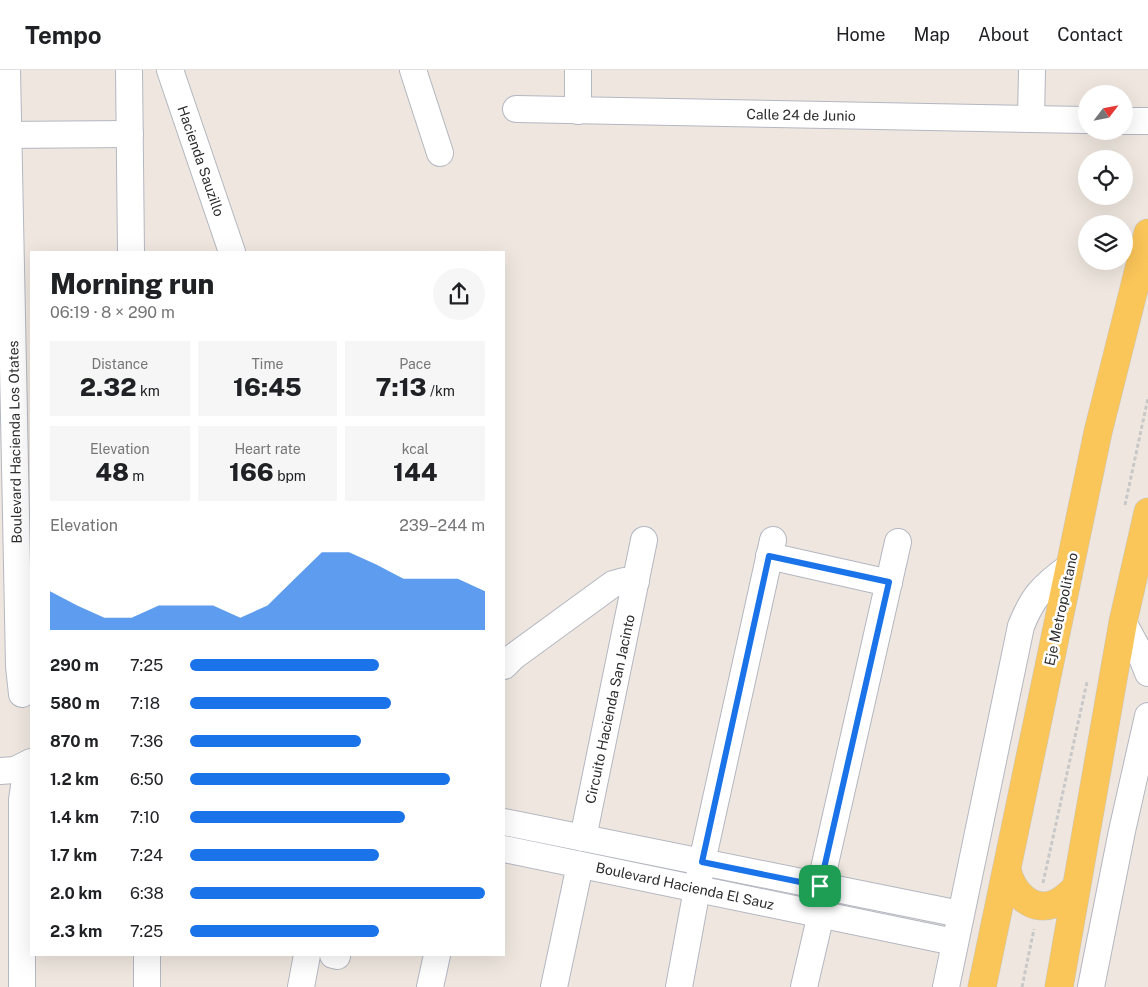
<!DOCTYPE html>
<html lang="en">
<head>
<meta charset="utf-8">
<style>
  body { margin:0; font-family:"Public Sans",sans-serif; background:#f6f6f6; color:#202124; height:100vh; display:flex; flex-direction:column; font-size:19px; white-space:nowrap }
  * { box-sizing:border-box; margin:0 }
  p { font-size:16px; color:#757577 }
  .icon { flex:none; width:28px; height:28px; fill:none; stroke:currentColor; stroke-width:2; stroke-linecap:round; stroke-linejoin:round }
  .map { position:relative; flex:1; overflow:hidden }
  .side { position:absolute; left:30px; top:181px; width:475px; height:705px; display:flex; flex-direction:column; background:#fff; border-radius:0px; box-shadow:0 5px 20px #0002 }
  .side>* { flex:none }
  .needle { width:32px; rotate:58deg }
  .tools { position:absolute; left:1078px; top:15px; display:grid; gap:10px }
  .tools a { display:grid; place-items:center; width:55px; height:55px; border-radius:50%; background:#fff; box-shadow:0 5px 20px #0002; font-size:25px }
  .pin { position:absolute; display:grid; place-items:center; width:42px; height:42px; color:#fff; margin:-21px; border-radius:10px; box-shadow:0 2px 8px #0006 }
  .round { display:grid; place-items:center; flex:none; width:52px; height:52px; border-radius:26px; background:#f6f6f6 }
  .overview { display:flex; align-items:center; justify-content:space-between; height:85px; padding:0 20px }
  h1 { font-size:28px; font-weight:800; line-height:38px }
  .stats { display:grid; grid-template-columns:repeat(3,1fr); gap:8px; height:85px; padding:5px 20px }
  .stats div { display:grid; align-content:center; border-radius:0px; background:#f6f6f6; text-align:center }
  .stats b { font-size:25px; font-weight:800 }
  .stats small { font-size:14px; font-weight:400 }
  .stats p { font-size:14px }
  .chart { height:140px; padding:10px 20px }
  .chart p { display:flex; justify-content:space-between }
  .chart svg { width:100%; height:90px; margin-top:5px; fill:#1a73e8; opacity:.7 }
  ul { padding:0 20px; list-style:none; font-size:16px }
  li { display:grid; grid-template-columns:80px 60px 1fr; align-items:center; height:38px }
  li i { height:12px; border-radius:6px; background:#1a73e8 }
  header { display:flex; align-items:center; gap:30px; box-sizing:border-box; height:70px; padding:0 25px; background:#fff; border-bottom:1px solid #e0e0e0 }
  header strong { font-size:24px }
  nav { display:flex; gap:28px; margin-inline-start:auto; font-size:18px }
  .map>svg:first-child { display:block }
  .lines { fill:none; stroke-linecap:round; stroke-linejoin:round }
  .minor-casing { stroke:#b3b7c1; stroke-width:28 }
  .major-casing { stroke:#c8c8c8; stroke-width:29 }
  .path { stroke:#c8c8c8; stroke-width:3; stroke-dasharray:4 2.5; stroke-linecap:butt }
  .minor { stroke:#fff; stroke-width:26 }
  .major { stroke:#fac559; stroke-width:28 }
  .route-casing { stroke:#fff; stroke-width:10 }
  .route { stroke:#1a73e8; stroke-width:6 }
  .labels { text-anchor:middle; stroke-width:5; stroke-linejoin:round; paint-order:stroke }
  .street-label { font-size:14px; fill:#2d2d2d; stroke:#fff }
</style>
</head>
<body>
<header>
<strong>Tempo</strong>
<nav><a>Home</a><a>Map</a><a>About</a><a>Contact</a></nav>
</header>
<div class="map">
<svg width="1148" height="917" viewBox="0 0 1148 917">
  <rect width="100%" height="100%" fill="#efe7df"/>
  <g class="lines">
    <!-- minor casing -->
    <g class="minor-casing">
      <g id="minor">
        <path d="M7,0l9,445 3,151 3,28"/>
        <path d="M129,0l2,182"/>
        <path d="M170,0l62,182"/>
        <path d="M413,0l27,83"/>
        <path d="M578,0v41"/>
        <path d="M516,39l570,11"/>
        <path d="M1031,49l1,-49"/>
        <path d="M1124,51h24"/>
        <path d="M0,65l130,-1"/>
        <path d="M769,486l120,27"/>
        <path d="M1123,552l18,33 7,18"/>
        <path d="M504,596l9,-9 100,-73 11,-3h12"/>
        <path d="M0,701l15,-1 16,-8"/>
        <path d="M504,752l456,92"/>
        <path d="M583,768l61,-298"/>
        <path d="M504,779l450,93"/>
        <path d="M820,816l78,-344"/>
        <path d="M147,885v32"/>
        <path d="M333,885l4,1"/>
        <path d="M22,917v-187l5,-35"/>
        <path d="M301,917l6,-32"/>
        <path d="M430,917l7,-32"/>
        <path d="M554,917l26,-122"/>
        <path d="M679,917l23,-125 71,-322"/>
        <path d="M804,917l17,-73"/>
        <path d="M946,917l75,-361c12,-30 22,-40 48,-59"/>
        <path d="M1091,917l31,-156 26,-115"/>
      </g>
    </g>
    <!-- major casing -->
    <g class="major-casing">
      <g id="major">
        <path d="M1007,799c4,21 23,44 47,35 9,-3 15,-10 22,-16"/>
        <path d="M982,917l116,-555 50,-199"/>
        <path d="M1059,917l64,-365 25,-110"/>
      </g>
    </g>
    <!-- path -->
    <g class="path">
      <path d="M1125,435l23,-107"/>
      <path d="M1043,813l44,-201"/>
      <path d="M1022,917l12,-58"/>
    </g>
    <!-- minor -->
    <use href="#minor" class="minor"/>
    <!-- major -->
    <use href="#major" class="major"/>
  </g>
  <g class="lines">
    <!-- route casing -->
    <g class="route-casing">
      <path id="route" d="M769,486l120,26 -69,304 -118,-24z"/>
    </g>
    <!-- route -->
    <use href="#route" class="route"/>
  </g>
  <g class="labels">
    <!-- street labels -->
    <g class="street-label">
      <text transform="translate(801 45) rotate(1)" y="5">Calle 24 de Junio</text>
      <text transform="translate(201 91) rotate(71)" y="5">Hacienda Sauzillo</text>
      <text transform="translate(15 372) rotate(-91)" y="5">Boulevard Hacienda Los Otates</text>
      <text transform="translate(1061 539) rotate(-78)" y="5">Eje Metropolitano</text>
      <text transform="translate(610 639) rotate(-78)" y="5">Circuito Hacienda San Jacinto</text>
      <text transform="translate(685 816) rotate(12)" y="5">Boulevard Hacienda El Sauz</text>
    </g>
  </g>
</svg>
<div class="tools">
<a><svg class="needle" viewBox="-14 -14 28 28"><path d="M0-13l5 13h-10z" fill="#e53935"/><path d="M0 13l5-13h-10z" fill="#757577"/></svg></a>
<a><svg class="icon" aria-label="locate" viewBox="0 0 24 24"><circle cx="12" cy="12" r="6"/><path d="M12 2v4M12 18v4M2 12h4M18 12h4"/></svg></a>
<a><svg class="icon" aria-label="layers" viewBox="0 0 24 24"><path d="M12 4l9 5-9 5-9-5zM3 14l9 5 9-5"/></svg></a>
</div>
<div class="pin" style="left:820px;top:816px;background:#1e9e55"><svg class="icon" aria-label="arrive" viewBox="0 0 24 24"><path d="M6 21V4h12l-3 4 3 4H6"/></svg></div>
<section class="side">
<div class="overview"><div><h1>Morning run</h1><p>06:19 · 8 × 290 m</p></div><a class="round"><svg class="icon" aria-label="share" viewBox="0 0 24 24"><path d="M12 15V3M7 8l5-5 5 5M5 13v7h14v-7"/></svg></a></div>
<div class="stats">
<div><p>Distance</p><b>2.32<small> km</small></b></div>
<div><p>Time</p><b>16:45</b></div>
<div><p>Pace</p><b>7:13<small> /km</small></b></div>
</div>
<div class="stats">
<div><p>Elevation</p><b>48<small> m</small></b></div>
<div><p>Heart rate</p><b>166<small> bpm</small></b></div>
<div><p>kcal</p><b>144</b></div>
</div>
<div class="chart"><p><span>Elevation</span>239–244 m</p>
<svg viewBox="0 0 160 44" preserveAspectRatio="none"><path d="M0 44V25L10 32L20 38L30 38L40 32L50 32L60 32L70 38L80 32L90 19L100 6L110 6L120 12L130 19L140 19L150 19L160 25V44z"/></svg>
</div>
<ul>
<li><b>290 m</b>7:25<i style="width:64%"></i></li>
<li><b>580 m</b>7:18<i style="width:68%"></i></li>
<li><b>870 m</b>7:36<i style="width:58%"></i></li>
<li><b>1.2 km</b>6:50<i style="width:88%"></i></li>
<li><b>1.4 km</b>7:10<i style="width:73%"></i></li>
<li><b>1.7 km</b>7:24<i style="width:64%"></i></li>
<li><b>2.0 km</b>6:38<i style="width:100%"></i></li>
<li><b>2.3 km</b>7:25<i style="width:64%"></i></li>
</ul>
</section>
</div>
</body>
</html>
